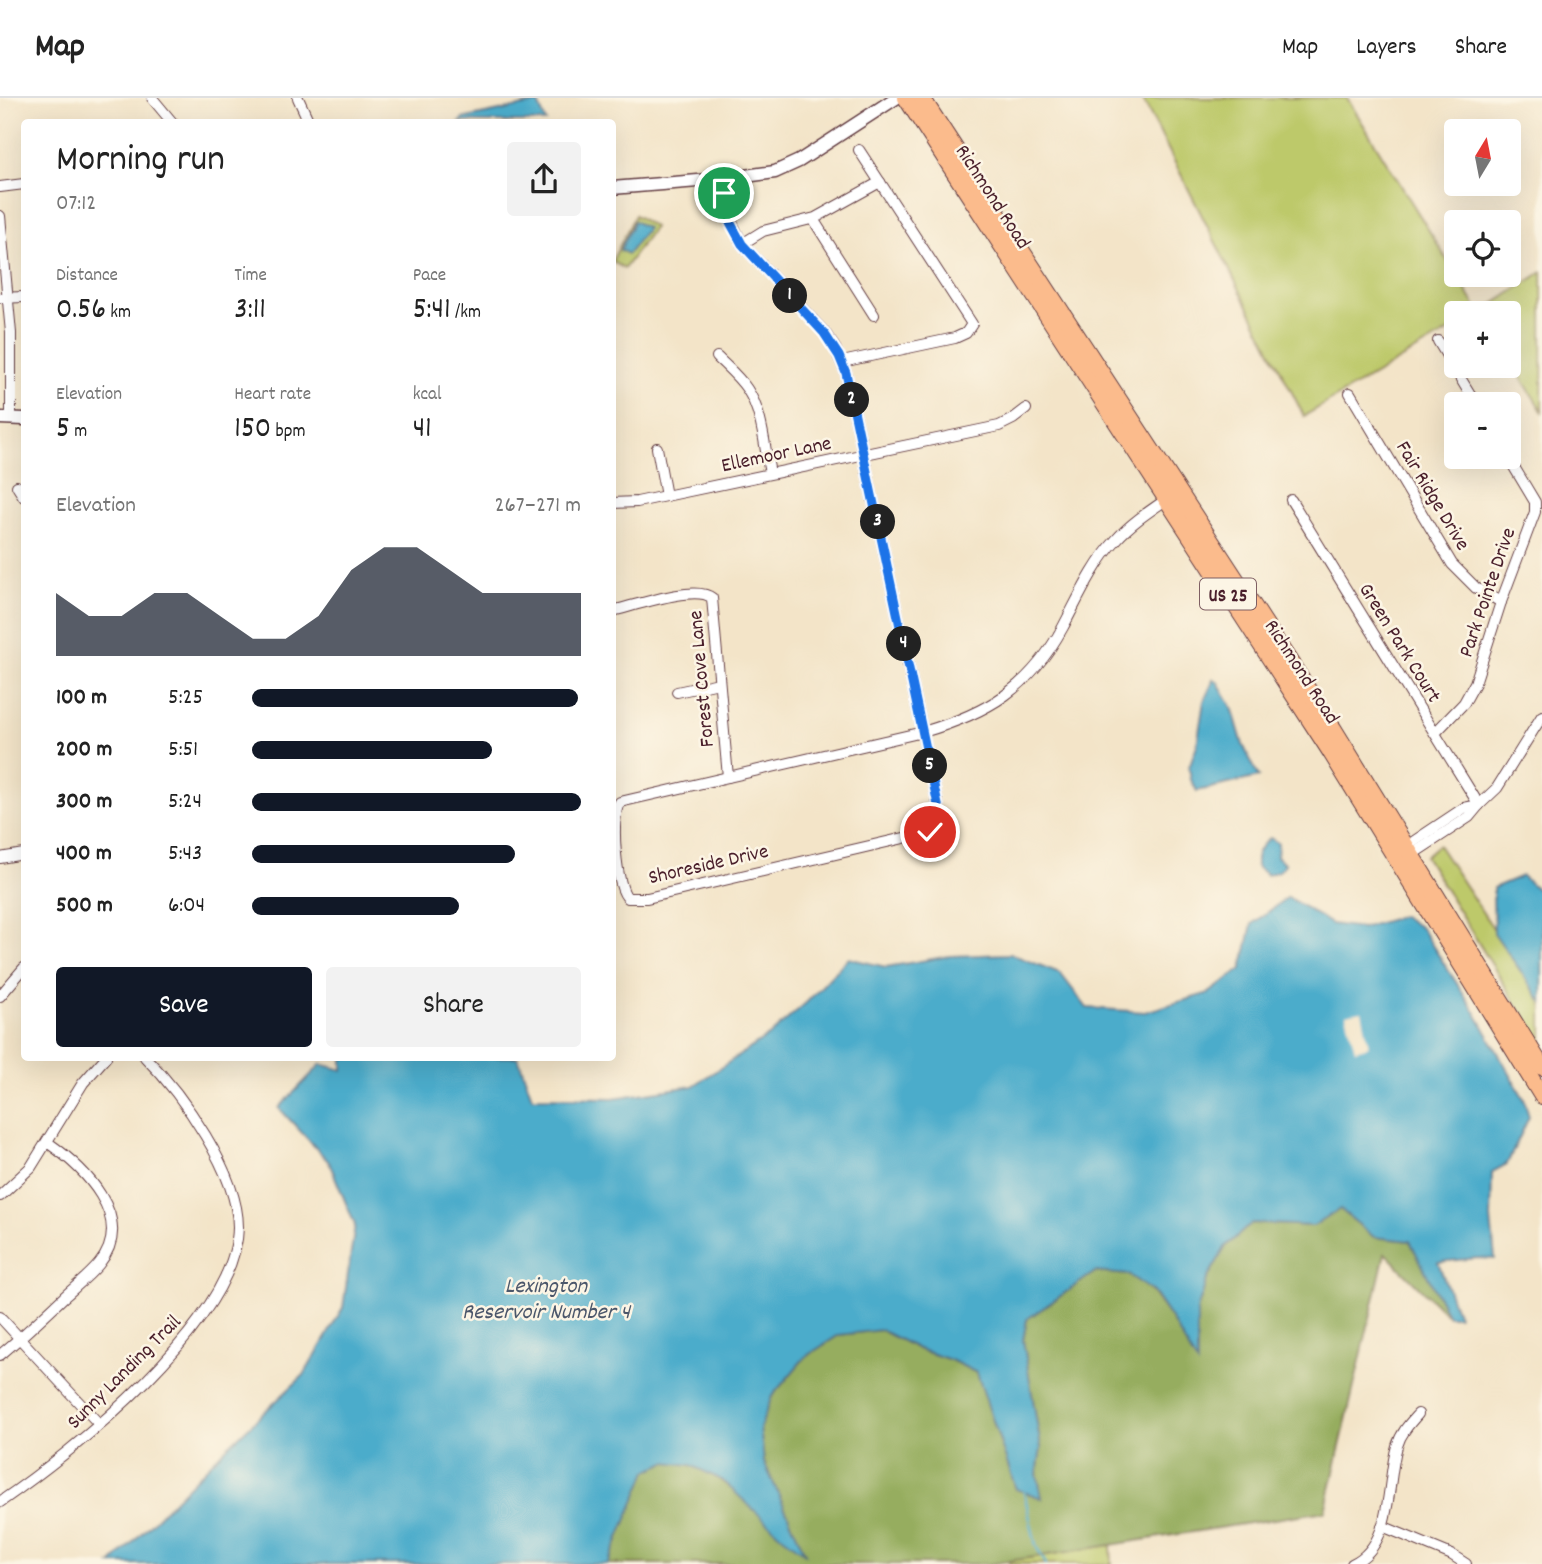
<!DOCTYPE html>
<html lang="en">
<head>
<meta charset="utf-8">
<style>
  body { margin:0; font-family:Dekko,sans-serif; background:#f2f2f2; color:#222; height:100vh; display:flex; flex-direction:column; font-size:26px; white-space:nowrap }
  * { box-sizing:border-box; margin:0 }
  p { font-size:23px; color:#767676 }
  .icon { flex:none; width:38px; height:38px; fill:none; stroke:currentColor; stroke-width:2; stroke-linecap:round; stroke-linejoin:round }
  .map { position:relative; flex:1; overflow:hidden }
  .sheet { position:absolute; left:21px; top:21px; width:595px; height:942px; display:flex; flex-direction:column; background:#fff; border-radius:7px; box-shadow:0 7px 28px #0002 }
  .sheet>* { flex:none }
  .needle { width:46px; rotate:10deg }
  .tools { position:absolute; left:1444px; top:21px; display:grid; gap:14px }
  .tools a { display:grid; place-items:center; width:77px; height:77px; border-radius:7px; background:#fff; box-shadow:0 7px 28px #0002; font-size:35px }
  .pin { position:absolute; display:grid; place-items:center; width:60px; height:60px; color:#fff; margin:-30px; border:4px solid #fff; border-radius:50%; box-shadow:0 2px 7px #0007 }
  .km { position:absolute; width:35px; height:35px; margin:-18px; border-radius:50%; background:#222; color:#fff; font-size:19px; line-height:35px; text-align:center }
  .round { display:grid; place-items:center; flex:none; width:74px; height:74px; border-radius:7px; background:#f2f2f2 }
  .head { display:flex; align-items:center; justify-content:space-between; height:119px; padding:0 35px }
  h1 { font-size:38px; font-weight:600; line-height:52px }
  .metrics { display:grid; grid-template-columns:repeat(3,1fr); gap:10px; height:119px; padding:7px 35px }
  .metrics div { display:grid; align-content:center }
  .metrics b { font-size:30px; font-weight:600 }
  .metrics small { font-size:19px; font-weight:400 }
  .metrics p { font-size:19px }
  .chart { height:196px; padding:14px 35px }
  .chart p { display:flex; justify-content:space-between }
  .chart svg { width:100%; height:126px; margin-top:7px; fill:#111827; opacity:.7 }
  .cta { display:flex; gap:14px; margin-top:auto; padding:14px 35px }
  .cta a { flex:1; height:80px; border-radius:7px; background:#111827; color:#fff; font-size:28px; font-weight:600; line-height:80px; text-align:center }
  .cta a+a { background:#f2f2f2; color:#222 }
  ul { padding:0 35px; list-style:none; font-size:23px }
  li { display:grid; grid-template-columns:112px 84px 1fr; align-items:center; height:52px }
  li i { height:18px; border-radius:9px; background:#111827 }
  header { display:flex; align-items:center; gap:42px; box-sizing:border-box; height:98px; padding:0 35px; background:#fff; border-bottom:2px solid #e0e0e0 }
  header strong { font-size:33px }
  nav { display:flex; gap:38px; margin-inline-start:auto; font-size:24px }
  .map>svg:first-child { display:block }
  .green { fill:#bdc96b; stroke:#84744b; stroke-width:2 }
  .forest { fill:#96ad5f; stroke:#706645; stroke-width:2 }
  .water { fill:#4caccb; stroke:#4b667b; stroke-width:2 }
  .pier { fill:#f3e4c8 }
  .lines { fill:none; stroke-linecap:round; stroke-linejoin:round }
  .stream { stroke:#4caccb; stroke-width:2.5 }
  .minor-casing { stroke:#633d43; stroke-width:12 }
  .tertiary-casing { stroke:#633d43; stroke-width:15 }
  .trunk-casing { stroke:#633d43; stroke-width:18 }
  .minor { stroke:#fff; stroke-width:10 }
  .tertiary { stroke:#fff; stroke-width:12 }
  .trunk { stroke:#fbbb8c; stroke-width:16 }
  .route-casing { stroke:#fff; stroke-width:14 }
  .route { stroke:#1a73e8; stroke-width:9 }
  .labels { text-anchor:middle; stroke-width:5; stroke-linejoin:round; paint-order:stroke }
  .shield { fill:#fcf5e5; stroke:#7f5f63; stroke-width:2 }
  .shield-label { font-size:19px; font-weight:bold; fill:#4a1f2b }
  .street-label { font-size:21px; fill:#4a1f2b; stroke:#fcf5e5 }
  .water-label { font-size:23px; font-style:italic; fill:#4b576b; stroke:#fcf5e5 }
</style>
</head>
<body>
<header>
<strong>Map</strong>
<nav><a>Map</a><a>Layers</a><a>Share</a></nav>
</header>
<div class="map">
<svg width="1542" height="1466" viewBox="0 0 1542 1466">
  <rect width="100%" height="100%" fill="#fcf5e5"/>
  <filter id="ink" filterUnits="userSpaceOnUse"><feTurbulence type="fractalNoise" baseFrequency=".0143" numOctaves="2"/><feDisplacementMap in="SourceGraphic" scale="14" xChannelSelector="R" yChannelSelector="G"/><feConvolveMatrix kernelMatrix="1 2 1 2 8 2 1 2 1" color-interpolation-filters="sRGB"/></filter>
  <filter id="wash" filterUnits="userSpaceOnUse"><feTurbulence type="fractalNoise" baseFrequency=".00686" numOctaves="4" result="noise"/><feDisplacementMap in="SourceGraphic" scale="28" xChannelSelector="R" yChannelSelector="G"/><feGaussianBlur stdDeviation="1.57" result="paint"/><feColorMatrix in="noise" values="0 0 0 0 0 0 0 0 0 0 0 0 0 0 0 0 0 1.4 0 .05"/><feComposite in="paint" operator="in"/></filter>
  <g filter="url(#wash)">
    <rect width="100%" height="100%" fill="#f3e4c8"/>
    <!-- green -->
    <g class="green">
      <path d="M1142,0h205l133,215 62,-41v139l-33,-53 -1,-45h-52v14l-152,89z"/>
      <path d="M635,117l19,12 -30,42 -12,-8z"/>
      <path d="M1438,747l104,157v44l-117,-190z"/>
      <path d="M1111,1447l1,19h-102l-2,-3z"/>
    </g>
    <!-- forest -->
    <path class="forest" d="M1340,1111l34,28 36,4 38,75 -63,-63 -60,258 -335,53h-382l39,-94c6,-2 14,-7 20,-8 53,-4 95,64 137,89l-40,-89 -4,-34 12,-32 33,-39 34,-22 42,-5 37,19 33,11 26,13 39,116 26,9 -5,-24 4,-26 -18,-108 4,-21 68,-47 35,3 22,17 18,25 27,45v-52l10,-31 19,-33 26,-23 61,3z"/>
    <!-- water -->
    <g class="water">
      <path d="M538,5l8,19h-86l2,-3z"/>
      <path d="M634,123l13,7 -19,26 -8,-4z"/>
      <path d="M1213,581l4,2 15,26 11,38 16,32 -62,14 -6,-11 -2,-13 8,-22 7,-44 8,-17z"/>
      <path d="M1270,740l8,5 -1,13 8,8 -6,7 -12,4 -10,-8c-4,-12 4,-22 13,-29z"/>
      <path d="M1522,778l20,18v108l-48,-69 -1,-45z"/>
      <path d="M1288,799l43,27 31,4 40,-12 19,12 53,82 50,89 5,18 -22,47 -15,8 -1,47 4,40 -17,-1 -40,4 20,54h-10l-38,-75 -36,-4 -34,-28 -27,17 -61,-3 -26,23 -19,33 -10,31v54l-27,-47 -17,-25 -24,-17 -34,-3 -68,47 -4,21 18,108 -4,26 5,24 -26,-9 -39,-116 -26,-13 -33,-11 -37,-19 -42,5 -34,22 -33,39 -12,32 4,34 41,91 -22,-16 -61,-57 -31,-15 -25,-3 -19,9 -39,93h-497l115,-116 78,-73 39,-67 12,-83 -26,-63 -50,-54 42,-44 22,6v-13h175l14,40 81,1 80,-12 77,-51 38,-34 40,-43 38,9 64,-11 61,-2 49,19 27,35 58,4 64,-19 33,-24 10,-45z"/>
    </g>
    <!-- pier -->
    <path class="pier" d="M1362,913l7,35 -14,4 -9,-36z"/>
    <g class="lines">
      <!-- stream -->
      <path class="stream" d="M1024,1394l12,54 10,18"/>
    </g>
  </g>
  <g filter="url(#ink)">
    <g class="lines">
      <!-- minor casing -->
      <g class="minor-casing">
        <g id="minor">
          <path d="M152,0l20,24"/>
          <path d="M298,0l11,24"/>
          <path d="M723,81l4,33 15,32 83,89 10,15 11,25 95,446 -7,10 -13,5 -274,64h-19c-12,-9 -18,-84 -8,-96l303,-70c65,-19 107,-44 140,-105 16,-30 30,-62 53,-87 15,-17 35,-30 54,-43"/>
          <path d="M0,89l24,-3"/>
          <path d="M0,118l11,117v84"/>
          <path d="M813,121l61,96"/>
          <path d="M742,146l21,-13 52,-13 65,-36"/>
          <path d="M0,200l24,-1"/>
          <path d="M1438,243l38,63"/>
          <path d="M717,259c10,10 22,20 30,32 16,24 17,57 23,84"/>
          <path d="M842,264l113,-24 11,-5 6,-9 -113,-174"/>
          <path d="M1350,295l102,171 24,24 25,14"/>
          <path d="M657,350l9,48"/>
          <path d="M17,388l7,11"/>
          <path d="M1291,402l188,305"/>
          <path d="M612,405l25,-1 362,-76 14,-7 13,-10"/>
          <path d="M612,513c22,-5 84,-27 100,-13l16,179"/>
          <path d="M677,594l42,-9"/>
          <path d="M1435,635l29,-30 11,-20 26,-81 34,-90v-10l-27,-45"/>
          <path d="M1403,753l4,-5 57,-38 15,-3"/>
          <path d="M1408,759l61,-40 10,-12 18,-17 45,-72"/>
          <path d="M0,760l24,-4"/>
          <path d="M0,898l24,-28"/>
          <path d="M0,1098l31,-29 52,-84 23,-26"/>
          <path d="M0,1219l99,107"/>
          <path d="M0,1257c22,-18 43,-38 64,-58 11,-10 25,-21 35,-33 38,-46 -16,-97 -52,-122"/>
          <path d="M0,1404c73,-50 237,-181 238,-275 0,-54 -56,-133 -93,-170"/>
          <path d="M1382,1428l70,29 14,9"/>
          <path d="M1352,1466c42,-19 34,-81 45,-118 4,-13 12,-22 21,-32"/>
        </g>
      </g>
      <!-- tertiary casing -->
      <g class="tertiary-casing">
        <g id="tertiary">
          <path d="M612,90l111,-9 52,-7 24,-11 97,-63"/>
          <path d="M0,320l24,1"/>
        </g>
      </g>
      <!-- trunk casing -->
      <g class="trunk-casing">
        <g id="trunk">
          <path d="M906,0l424,653 212,345"/>
          <path d="M922,0l411,630 209,339"/>
        </g>
      </g>
      <!-- minor -->
      <use href="#minor" class="minor"/>
      <!-- tertiary -->
      <use href="#tertiary" class="tertiary"/>
      <!-- trunk -->
      <use href="#trunk" class="trunk"/>
    </g>
  </g>
  <g class="lines" filter="url(#ink)">
    <!-- route casing -->
    <g class="route-casing">
      <path id="route" d="M724,95l6,29 12,22 82,89 15,23 7,17 95,446 -3,7 -8,6"/>
    </g>
    <!-- route -->
    <use href="#route" class="route"/>
  </g>
  <g class="labels">
    <!-- shield labels -->
    <rect class="shield" x="1200" y="480.5" width="56" height="31" rx="5"/>
    <g class="shield-label">
      <text x="1228" y="503">US 25</text>
    </g>
    <!-- street labels -->
    <g class="street-label">
      <text transform="translate(994 98) rotate(57)" y="7">Richmond Road</text>
      <text transform="translate(776 355) rotate(-12)" y="7">Ellemoor Lane</text>
      <text transform="translate(1434 397) rotate(59)" y="7">Fair Ridge Drive</text>
      <text transform="translate(1486 494) rotate(-71)" y="7">Park Pointe Drive</text>
      <text transform="translate(1401 544) rotate(58)" y="7">Green Park Court</text>
      <text transform="translate(1303 573) rotate(57)" y="7">Richmond Road</text>
      <text transform="translate(700 581) rotate(-95)" y="7">Forest Cove Lane</text>
      <text transform="translate(708 765) rotate(-13)" y="7">Shoreside Drive</text>
      <text transform="translate(123 1273) rotate(-45)" y="7">Sunny Landing Trail</text>
    </g>
    <!-- water labels -->
    <g class="water-label">
      <text x="546" y="1194">Lexington<tspan x="546" dy="26">Reservoir Number 4</tspan></text>
    </g>
  </g>
</svg>
<div class="tools">
<a><svg class="needle" viewBox="-14 -14 28 28"><path d="M0-13l5 13h-10z" fill="#e53935"/><path d="M0 13l5-13h-10z" fill="#767676"/></svg></a>
<a><svg class="icon" aria-label="locate" viewBox="0 0 24 24"><circle cx="12" cy="12" r="6"/><path d="M12 2v4M12 18v4M2 12h4M18 12h4"/></svg></a>
<a>+</a>
<a>−</a>
</div>
<div class="pin" style="left:724px;top:95px;background:#1e9e55"><svg class="icon" aria-label="arrive" viewBox="0 0 24 24"><path d="M6 21V4h12l-3 4 3 4H6"/></svg></div>
<div class="pin" style="left:930px;top:734px;background:#d93025"><svg class="icon" aria-label="check" viewBox="0 0 24 24"><path d="M5 12l5 5 9-10"/></svg></div>
<b class="km" style="left:790px;top:198px">1</b>
<b class="km" style="left:852px;top:302px">2</b>
<b class="km" style="left:878px;top:424px">3</b>
<b class="km" style="left:904px;top:546px">4</b>
<b class="km" style="left:930px;top:668px">5</b>
<section class="sheet">
<div class="head"><div><h1>Morning run</h1><p>07:12</p></div><a class="round"><svg class="icon" aria-label="share" viewBox="0 0 24 24"><path d="M12 15V3M7 8l5-5 5 5M5 13v7h14v-7"/></svg></a></div>
<div class="metrics">
<div><p>Distance</p><b>0.56<small> km</small></b></div>
<div><p>Time</p><b>3:11</b></div>
<div><p>Pace</p><b>5:41<small> /km</small></b></div>
</div>
<div class="metrics">
<div><p>Elevation</p><b>5<small> m</small></b></div>
<div><p>Heart rate</p><b>150<small> bpm</small></b></div>
<div><p>kcal</p><b>41</b></div>
</div>
<div class="chart"><p><span>Elevation</span>267–271 m</p>
<svg viewBox="0 0 160 44" preserveAspectRatio="none"><path d="M0 44V22L10 30L20 30L30 22L40 22L50 30L60 38L70 38L80 30L90 14L100 6L110 6L120 14L130 22L140 22L150 22L160 22V44z"/></svg>
</div>
<ul>
<li><b>100 m</b>5:25<i style="width:99%"></i></li>
<li><b>200 m</b>5:51<i style="width:73%"></i></li>
<li><b>300 m</b>5:24<i style="width:100%"></i></li>
<li><b>400 m</b>5:43<i style="width:80%"></i></li>
<li><b>500 m</b>6:04<i style="width:63%"></i></li>
</ul>
<div class="cta"><a>Save</a><a>Share</a></div>
</section>
</div>
</body>
</html>
